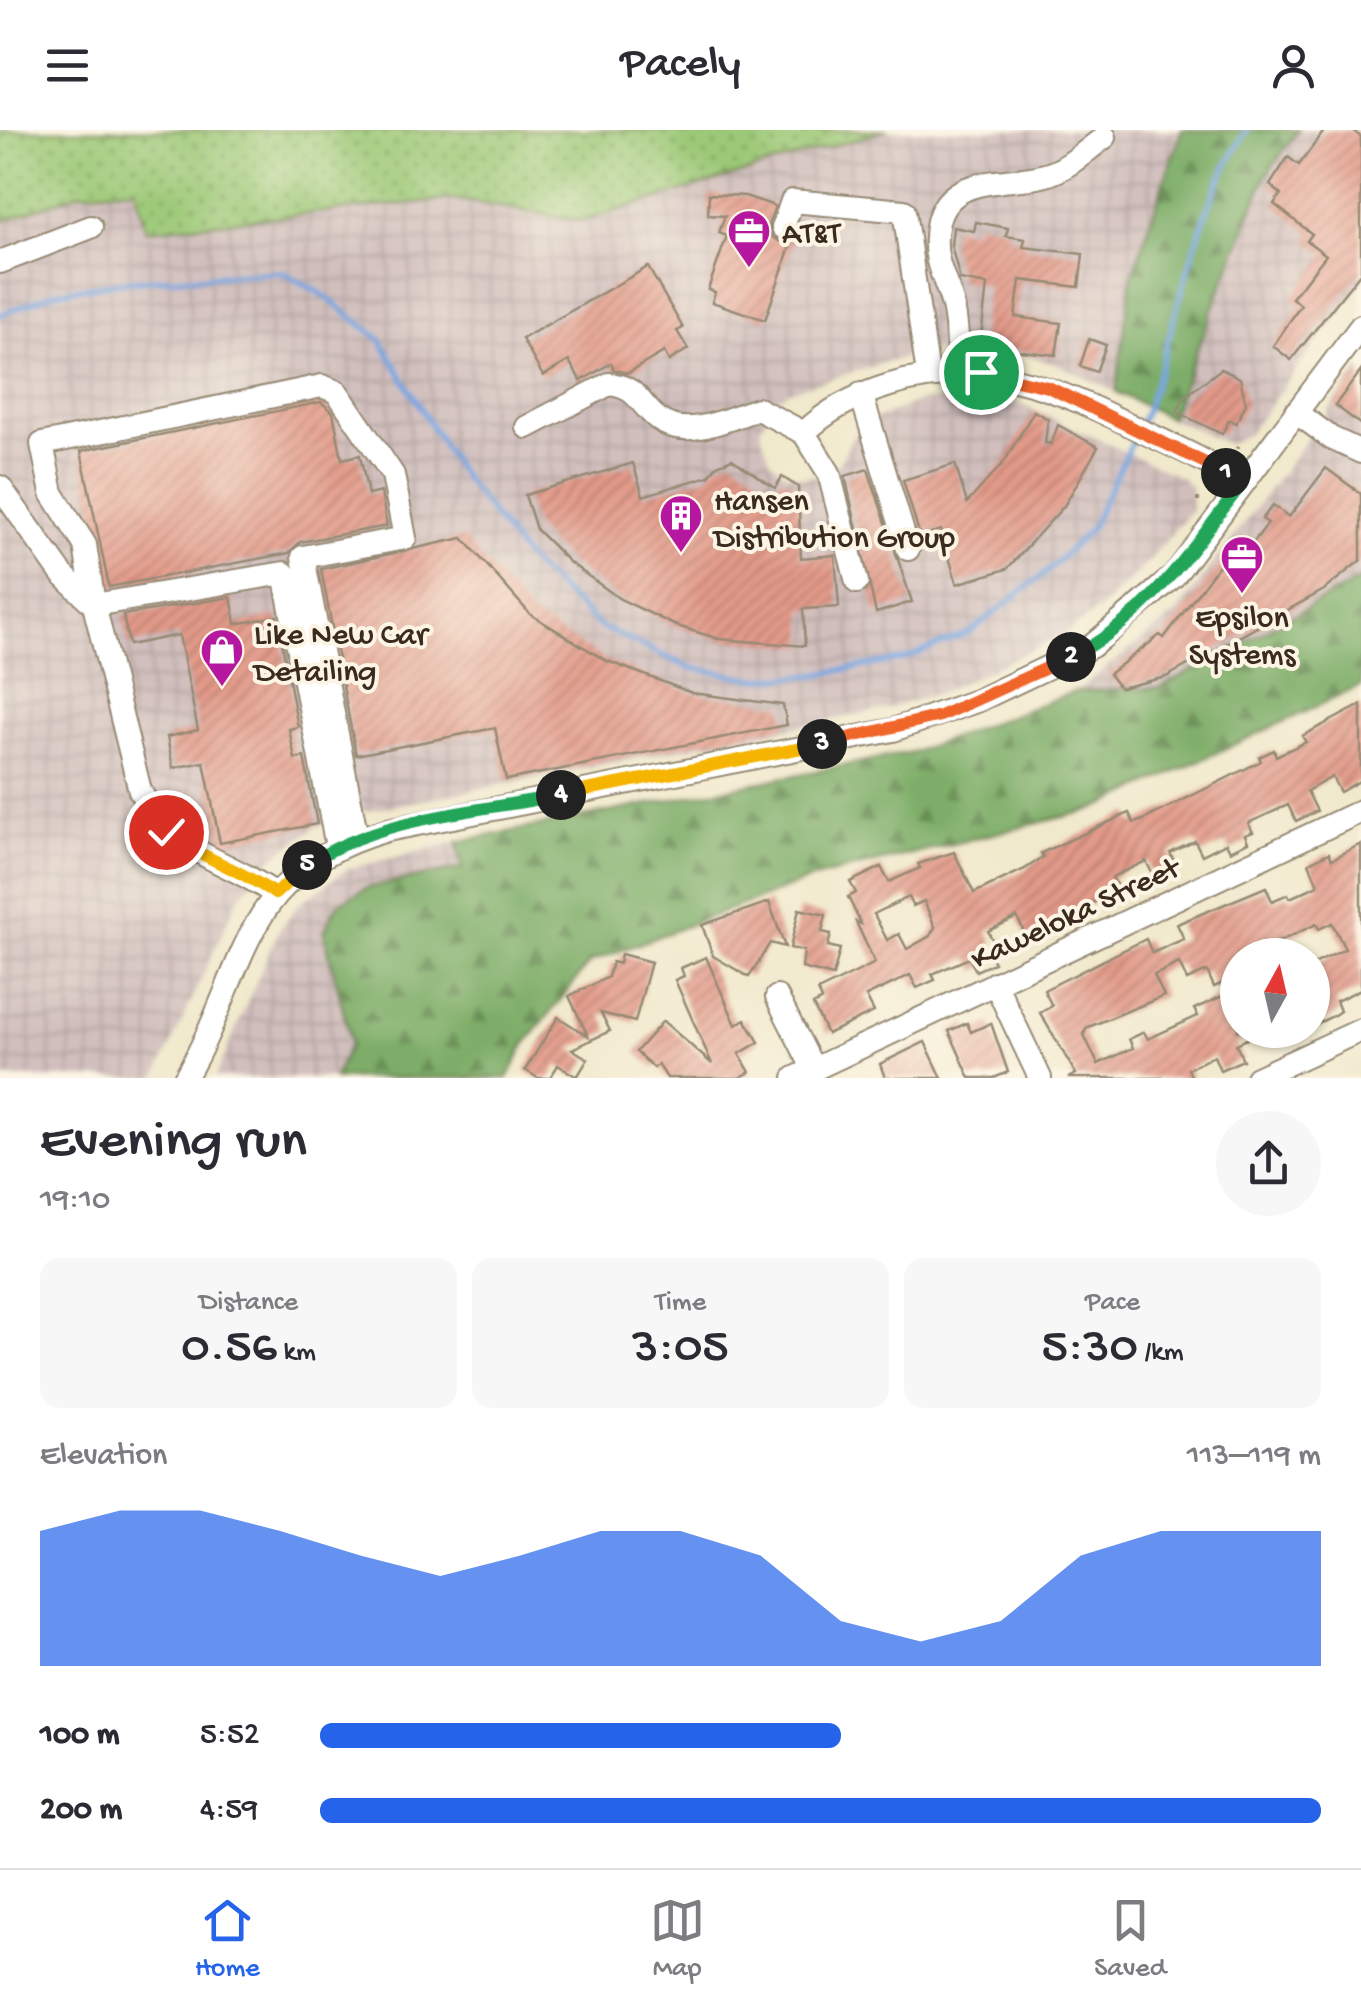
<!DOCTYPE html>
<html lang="en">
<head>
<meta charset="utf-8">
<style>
  body { margin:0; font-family:"Gochi Hand",sans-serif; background:#f7f7f7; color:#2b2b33; height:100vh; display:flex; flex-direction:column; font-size:38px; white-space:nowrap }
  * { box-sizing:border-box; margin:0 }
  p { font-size:32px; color:#7c7c81 }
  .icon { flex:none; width:55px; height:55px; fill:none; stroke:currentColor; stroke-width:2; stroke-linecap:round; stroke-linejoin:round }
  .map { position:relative; height:948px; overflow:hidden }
  .panel { display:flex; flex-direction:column; background:#fff; flex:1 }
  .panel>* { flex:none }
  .needle { width:65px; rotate:8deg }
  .fabs { position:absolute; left:1220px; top:808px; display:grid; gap:20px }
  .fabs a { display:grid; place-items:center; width:110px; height:110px; border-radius:50%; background:#fff; box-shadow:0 2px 8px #0004; font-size:50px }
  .pin { position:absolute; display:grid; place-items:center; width:85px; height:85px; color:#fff; margin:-42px; border:5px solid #fff; border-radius:50%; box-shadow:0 2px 10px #0007 }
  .km { position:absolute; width:50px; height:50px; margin:-25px; border-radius:50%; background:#222; color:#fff; font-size:28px; line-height:50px; text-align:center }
  .round { display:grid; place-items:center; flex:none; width:105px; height:105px; border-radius:52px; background:#f7f7f7 }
  .headline { display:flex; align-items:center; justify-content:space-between; height:170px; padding:0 40px }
  h1 { font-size:55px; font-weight:600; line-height:75px }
  .stats { display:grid; grid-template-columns:repeat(3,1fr); gap:15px; height:170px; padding:10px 40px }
  .stats div { display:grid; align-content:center; border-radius:20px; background:#f7f7f7; text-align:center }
  .stats b { font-size:50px; font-weight:600 }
  .stats small { font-size:28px; font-weight:400 }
  .stats p { font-size:28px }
  .chart { height:280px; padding:20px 40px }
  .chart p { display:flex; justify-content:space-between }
  .chart svg { width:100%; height:180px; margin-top:10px; fill:#2563eb; opacity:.7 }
  ul { padding:0 40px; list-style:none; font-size:32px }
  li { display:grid; grid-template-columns:160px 120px 1fr; align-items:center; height:75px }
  li i { height:25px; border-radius:12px; background:#2563eb }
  header { display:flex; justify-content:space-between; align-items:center; height:130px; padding:0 40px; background:#fff; font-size:45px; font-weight:600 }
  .tabs { display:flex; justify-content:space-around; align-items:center; height:140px; border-top:2px solid #e1e1e2; background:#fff; font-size:28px; color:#7c7c81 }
  .tabs a { display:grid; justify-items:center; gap:5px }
  .tabs .selected { color:#2563eb }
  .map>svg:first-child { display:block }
  .industrial { fill:url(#industrial-grid) }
  .grass { fill:url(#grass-dots); stroke:#6c7a4a; stroke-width:2.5 }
  .forest { fill:url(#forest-firs); stroke:#5c6c43; stroke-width:2.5 }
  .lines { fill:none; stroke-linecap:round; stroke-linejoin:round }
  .stream { stroke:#78a7e2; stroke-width:5 }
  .building { fill:url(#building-hatch); fill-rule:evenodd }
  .minor-casing { stroke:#968a75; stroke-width:26 }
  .path { stroke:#968a75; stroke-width:4; stroke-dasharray:8 8; stroke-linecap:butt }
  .minor { stroke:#fff; stroke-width:22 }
  .split-1-casing { stroke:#fff; stroke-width:20 }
  .split-2-casing { stroke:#fff; stroke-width:20 }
  .split-3-casing { stroke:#fff; stroke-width:20 }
  .split-4-casing { stroke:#fff; stroke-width:20 }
  .split-5-casing { stroke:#fff; stroke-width:20 }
  .split-6-casing { stroke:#fff; stroke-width:20 }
  .split-1 { stroke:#f0652b; stroke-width:12 }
  .split-2 { stroke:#22a559; stroke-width:12 }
  .split-3 { stroke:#f0652b; stroke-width:12 }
  .split-4 { stroke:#f5b400; stroke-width:12 }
  .split-5 { stroke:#22a559; stroke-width:12 }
  .split-6 { stroke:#f5b400; stroke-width:12 }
  .labels { text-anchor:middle; stroke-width:8; stroke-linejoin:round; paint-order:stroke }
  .poi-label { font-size:32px; fill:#3b2a1e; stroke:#fcf5e5; text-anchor:start }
  .street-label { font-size:32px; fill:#3b2a1e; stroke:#fcf5e5 }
</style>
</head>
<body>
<header><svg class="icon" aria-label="menu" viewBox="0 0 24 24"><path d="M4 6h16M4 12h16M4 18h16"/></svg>Pacely<svg class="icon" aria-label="person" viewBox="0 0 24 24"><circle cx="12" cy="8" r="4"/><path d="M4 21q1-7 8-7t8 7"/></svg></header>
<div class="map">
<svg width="1361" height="948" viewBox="0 0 1361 948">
  <defs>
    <pattern id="industrial-grid" width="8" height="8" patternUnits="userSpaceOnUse" patternTransform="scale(2.5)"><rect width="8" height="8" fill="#d1bfbd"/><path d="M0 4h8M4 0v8" fill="none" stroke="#b4a4a2"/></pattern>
    <pattern id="grass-dots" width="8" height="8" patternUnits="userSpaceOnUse" patternTransform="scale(2.5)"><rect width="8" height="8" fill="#9cc977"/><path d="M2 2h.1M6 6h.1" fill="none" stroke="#80a361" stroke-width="1.8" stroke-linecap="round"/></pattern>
    <pattern id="forest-firs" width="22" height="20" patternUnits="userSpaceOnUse" patternTransform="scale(2.5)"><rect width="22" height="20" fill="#7dad68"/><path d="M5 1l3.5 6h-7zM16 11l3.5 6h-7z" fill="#688d55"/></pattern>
    <pattern id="building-hatch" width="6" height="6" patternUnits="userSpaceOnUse" patternTransform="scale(2.5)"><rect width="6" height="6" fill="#e39a89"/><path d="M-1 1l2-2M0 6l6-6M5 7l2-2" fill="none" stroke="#b97e6f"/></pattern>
  </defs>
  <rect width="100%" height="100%" fill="#fcf5e5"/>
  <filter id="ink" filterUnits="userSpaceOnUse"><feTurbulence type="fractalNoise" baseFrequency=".01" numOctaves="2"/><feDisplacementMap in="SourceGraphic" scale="20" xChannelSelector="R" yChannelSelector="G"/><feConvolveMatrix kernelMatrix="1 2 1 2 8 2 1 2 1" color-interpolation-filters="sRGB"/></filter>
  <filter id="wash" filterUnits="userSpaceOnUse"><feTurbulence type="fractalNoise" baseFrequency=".0048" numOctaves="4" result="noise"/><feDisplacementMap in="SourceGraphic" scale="40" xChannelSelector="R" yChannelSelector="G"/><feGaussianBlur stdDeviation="2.25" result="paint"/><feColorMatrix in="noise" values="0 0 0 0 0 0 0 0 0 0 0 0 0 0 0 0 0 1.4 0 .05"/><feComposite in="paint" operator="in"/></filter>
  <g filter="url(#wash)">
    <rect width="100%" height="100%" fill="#f1e9cc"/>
    <!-- industrial -->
    <g class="industrial">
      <path d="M887,0h295l-50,146 -16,116 -57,-27 -48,-14 -66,-2 -27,4 -129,38 -16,10 -13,28 10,31 15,13 20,4 17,-3 16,-10 22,-39 60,-24 67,-3 38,8 157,72 8,9 2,22 -45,54 -45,44 -39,28 -119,56 -57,18 -526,103 -47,16 -42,30 -34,40 -82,180h-156v-856l79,-29 57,-5 11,42 307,-31 129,22z"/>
      <path d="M1298,0h63v153l-113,151 -20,10 -58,-26 95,-241z"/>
      <path d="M1361,237v212l-201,109 -84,3 100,-77z"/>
      <path d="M457,712l6,26 -97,20 -34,80 19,74 -17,36h-119l63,-147 21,-27 48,-35z"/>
    </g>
    <!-- grass -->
    <path class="grass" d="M0,0h887l-304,91 -129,-22 -308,31 -11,-42 -56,5 -79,29z"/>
    <!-- forest -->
    <g class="forest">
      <path d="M1182,0h116l-33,47 -95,241 -54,-26 16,-116z"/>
      <path d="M1361,449v107l-266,123 -278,68 -227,85 -66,84 -16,32h-174l17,-36 -27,-110 13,-27 29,-17 96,-20 -5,-26 460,-91 159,-60 84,-3z"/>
    </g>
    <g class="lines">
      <!-- stream -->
      <g class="stream">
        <path d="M0,185l56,-23 73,-11 153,-9 40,22 58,45 75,127 73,95 73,66 87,40 68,12 59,-4 90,-16 65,-27 78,-61 42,-42 45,-92"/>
        <path d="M1141,292c38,-95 49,-204 106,-292"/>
      </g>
    </g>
    <g id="blocks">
      <!-- building -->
      <g class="building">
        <path d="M1325,0h27l9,7v135l-70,88 -18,-14 28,-41 -9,-7 34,-43 -19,-14 5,-7 -38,-30 7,-10 -11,-9 18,-28 11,8z"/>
        <path d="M709,64l36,2 30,10 -6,17 2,13 8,5 14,-3 -28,82 -53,-18 3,-10 -7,-3 19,-53 -8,-3 6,-17 -17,-1z"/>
        <path d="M976,92l32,6 -2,8 19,3 -2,8 60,7 -4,33 -59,-7 -5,37 46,6 -5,32 -76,-9 7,-61 -27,-5 -9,-35 2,-18 21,4z"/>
        <path d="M648,137l35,61 -6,3 11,18 -19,12 -5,-9 -36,21 -14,-3 -3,-7 -30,18 -12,-20 -26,15 -21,-37z"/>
        <path d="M1089,209l17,6 -10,27 -16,-6z"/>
        <path d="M1221,239l19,9 6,26 -10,19 -7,-3 -7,14 -45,-22 7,-15z"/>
        <path d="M1361,241v54l-26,-20z"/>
        <path d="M321,272l12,10 9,47 18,-4 8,40 13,-3 6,34 -87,16 -11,11 -180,34 -28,-136z"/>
        <path d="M1034,281l14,8 -3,24 6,1 7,-19 40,22 -34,59 -57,63 -50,15 -16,-54 -21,6 -17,-56 52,-16 12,39 38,-42z"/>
        <path d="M732,329l43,29 7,-11 16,10 3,71 34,-3 4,52 -36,2 2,37 -86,-7 -45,-14 -54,-26 -51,-37 -33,-33 -11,-34 108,-32 10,33 66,-20 8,-11z"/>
        <path d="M1326,338l35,26v66l-37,30 -158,87 -46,11 -11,-14 51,-39 4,3 55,-73 11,8 38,-50 -6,-4 11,-14 16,12z"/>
        <path d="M868,339l44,133 -36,11 -31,-137z"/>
        <path d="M463,408l67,76 75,46 87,33 91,12 4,20 -281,55 -11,-52 -139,27 -35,-186z"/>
        <path d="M231,467l5,27 41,-8 21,111 -9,2 6,30 9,-2 13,67 -97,19 -16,-81 -31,6 -6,-31 31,-7 -19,-95 -50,10 -6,-30z"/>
        <path d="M1361,575v75l-21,12 -8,-15 -25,14 10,20 -21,10 -8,-16 -40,18 5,9 -8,3 3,7 -18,9 -4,-8 -24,12 -7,-14 -25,12 7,14 -14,7 -10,1 -7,-14 -34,16 7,14 -36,16 4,8 -18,9 -2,-4 -40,18 -10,-21 -29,14 6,12 -8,4 8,16 -18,8 -7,-13 -37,16 3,6 -18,8 -7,-13 -16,8 -28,13 8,16 -47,22 -14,-29 9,-5 -4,-9 57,-28 -19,-41 5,2 -13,-27 8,-4 -6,-11 31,-15 8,15 31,-14 -2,-4 36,-12 20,41 51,-24 18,-12 -2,-4 88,-40 5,10 9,-3 118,-59 -2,-4 15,-7 2,6 30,-14 -4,-6zM909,767l4,9 11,-5 11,26 -5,9 -23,13 -8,-15 -12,6 -13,-26z"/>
        <path d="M1361,714v145l-25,12 4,10 -7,5 -21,10v-61l33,-16 -13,-26 -13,6 -3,-5 -65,31h-13v21l-24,11 -7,-16 -20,9 -8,-17 -25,12 10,21 -78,32 -2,7 14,29 35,-16 -4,-9 15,-7 4,7 50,-23 -4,-7 37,-17 7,14v24h28l-30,14 7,16 -23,10 -6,-14 -26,13 4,9h-124l8,-4 -36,-61 12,-7 -8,-16 102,-51 6,14 32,-14 -7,-15 89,-37 6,14 16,-7 2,4 28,-13 -9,-22 20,-10 3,6z"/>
        <path d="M769,772l16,45 -15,-4 -21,34 -36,-21 -11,-31z"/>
        <path d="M799,779l27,6 -4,17 9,2 -3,12 12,3 -7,27 -31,-8 2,-17 -14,-3z"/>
        <path d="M621,824l30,8 -16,60 -34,-9 9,18 -38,18 16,10 -11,18 -19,-12 -8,13h-12l-13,-8 33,-53 30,19 -19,-40 39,-19 4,-15 7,2z"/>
        <path d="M706,827l30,68 9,-6 14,23 -20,12 11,18 -11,6h-72l-9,-14 -4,4 -18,-16 27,-31 49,43 -37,-84 9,-4 -3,-8z"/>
        <path d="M967,893l4,9 20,-9 17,49 -14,6h-24l-21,-47z"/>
        <path d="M925,912l17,36h-57l-5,-14z"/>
      </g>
    </g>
  </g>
  <g filter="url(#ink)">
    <use href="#blocks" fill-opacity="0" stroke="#968a75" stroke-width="2.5"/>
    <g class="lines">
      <!-- minor casing -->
      <g class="minor-casing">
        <g id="minor">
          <path d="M783,97l9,-26 112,10 24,164"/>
          <path d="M0,132l91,-35"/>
          <path d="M960,242c-3,-22 -2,-49 -8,-70 -7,-24 -18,-39 -16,-66 3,-70 81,-47 118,-64 18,-7 35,-24 51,-35"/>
          <path d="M861,264l47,155"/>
          <path d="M1296,282l35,26 30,14"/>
          <path d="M527,297l82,-43c29,3 29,19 49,35 28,22 71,-1 100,-10l46,24 25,40 28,109"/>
          <path d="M804,303c24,-24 53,-38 86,-48 97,-28 163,2 250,45 35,17 71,32 102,54"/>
          <path d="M0,357l62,87 32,31 46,186c36,67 79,63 135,103"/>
          <path d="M337,717l-53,-274 -190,32 -9,-60 -33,-52 -10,-49 280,-58 15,6 56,83 12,63 -102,19 54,281"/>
          <path d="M995,853l45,95"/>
          <path d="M777,867l36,71"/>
          <path d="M185,948c66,-114 52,-205 202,-248l506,-100 86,-30 113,-54 82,-70 187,-250"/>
          <path d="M795,948l566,-267"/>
          <path d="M1257,948l104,-48"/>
        </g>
      </g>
      <!-- path -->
      <g class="path">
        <path d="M1238,319v-3"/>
        <path d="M1196,370h4"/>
      </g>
      <!-- minor -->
      <use href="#minor" class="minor"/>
    </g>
  </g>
  <g class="lines" filter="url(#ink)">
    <!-- split-1 casing -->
    <g class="split-1-casing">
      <path id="split-1" d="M981,242l67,15 178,86"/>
    </g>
    <!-- split-2 casing -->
    <g class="split-2-casing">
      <path id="split-2" d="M1071,527c77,-39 120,-107 171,-173l-16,-11"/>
    </g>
    <!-- split-3 casing -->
    <g class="split-3-casing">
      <path id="split-3" d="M822,614l118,-28 131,-59"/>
    </g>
    <!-- split-4 casing -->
    <g class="split-4-casing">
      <path id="split-4" d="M561,665l261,-51"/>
    </g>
    <!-- split-5 casing -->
    <g class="split-5-casing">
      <path id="split-5" d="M307,735c71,-49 171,-53 254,-70"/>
    </g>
    <!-- split-6 casing -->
    <g class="split-6-casing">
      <path id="split-6" d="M166,702c34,26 75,37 109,62l32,-29"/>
    </g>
    <!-- split-1 -->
    <use href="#split-1" class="split-1"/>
    <!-- split-2 -->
    <use href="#split-2" class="split-2"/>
    <!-- split-3 -->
    <use href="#split-3" class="split-3"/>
    <!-- split-4 -->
    <use href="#split-4" class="split-4"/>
    <!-- split-5 -->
    <use href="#split-5" class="split-5"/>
    <!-- split-6 -->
    <use href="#split-6" class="split-6"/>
  </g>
  <!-- icons -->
  <defs>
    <g id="office-pin" transform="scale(2.25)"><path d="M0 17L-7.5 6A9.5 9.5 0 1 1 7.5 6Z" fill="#b5179e" stroke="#fcf5e5"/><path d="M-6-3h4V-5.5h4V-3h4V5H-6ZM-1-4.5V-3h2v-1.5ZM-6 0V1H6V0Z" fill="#fff"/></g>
    <g id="building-pin" transform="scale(2.25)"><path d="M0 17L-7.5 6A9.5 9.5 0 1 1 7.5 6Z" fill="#b5179e" stroke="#fcf5e5"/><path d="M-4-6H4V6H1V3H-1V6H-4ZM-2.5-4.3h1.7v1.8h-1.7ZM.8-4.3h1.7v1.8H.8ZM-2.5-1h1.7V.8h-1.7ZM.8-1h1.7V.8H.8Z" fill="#fff"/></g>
    <g id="shop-pin" transform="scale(2.25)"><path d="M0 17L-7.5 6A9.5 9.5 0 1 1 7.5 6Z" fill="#b5179e" stroke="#fcf5e5"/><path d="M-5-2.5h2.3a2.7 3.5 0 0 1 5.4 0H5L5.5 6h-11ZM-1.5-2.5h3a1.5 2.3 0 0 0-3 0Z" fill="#fff"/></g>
  </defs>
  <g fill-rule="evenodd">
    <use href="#office-pin" x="749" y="101"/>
    <use href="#building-pin" x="681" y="386"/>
    <use href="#office-pin" x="1242" y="427"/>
    <use href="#shop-pin" x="222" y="520"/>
  </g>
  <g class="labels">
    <!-- poi labels -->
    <g class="poi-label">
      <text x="782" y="112">AT&amp;T</text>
      <text x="714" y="379">Hansen<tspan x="714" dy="37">Distribution Group</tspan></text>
      <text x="1242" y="496" text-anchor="middle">Epsilon<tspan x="1242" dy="37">Systems</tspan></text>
      <text x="254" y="513">Like New Car<tspan x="254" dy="37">Detailing</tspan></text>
    </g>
    <!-- street labels -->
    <g class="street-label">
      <text transform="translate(1074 781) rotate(-25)" y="11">Kaweloka Street</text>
    </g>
  </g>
</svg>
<div class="fabs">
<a><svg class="needle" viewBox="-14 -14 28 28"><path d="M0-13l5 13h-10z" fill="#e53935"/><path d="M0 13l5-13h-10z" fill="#7c7c81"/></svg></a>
</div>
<div class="pin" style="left:981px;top:242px;background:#1e9e55"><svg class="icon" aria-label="arrive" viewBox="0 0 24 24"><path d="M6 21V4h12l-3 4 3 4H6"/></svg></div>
<div class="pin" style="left:166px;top:702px;background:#d93025"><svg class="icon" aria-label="check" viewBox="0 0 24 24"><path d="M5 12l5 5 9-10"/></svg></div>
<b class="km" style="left:1226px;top:343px">1</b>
<b class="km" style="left:1071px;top:527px">2</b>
<b class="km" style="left:822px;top:614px">3</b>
<b class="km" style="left:561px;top:665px">4</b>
<b class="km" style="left:307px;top:735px">5</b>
</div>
<section class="panel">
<div class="headline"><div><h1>Evening run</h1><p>19:10</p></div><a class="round"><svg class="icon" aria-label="share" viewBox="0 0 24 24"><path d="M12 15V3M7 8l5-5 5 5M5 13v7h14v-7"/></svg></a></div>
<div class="stats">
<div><p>Distance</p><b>0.56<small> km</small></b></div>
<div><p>Time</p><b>3:05</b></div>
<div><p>Pace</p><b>5:30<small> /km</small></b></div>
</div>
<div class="chart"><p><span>Elevation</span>113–119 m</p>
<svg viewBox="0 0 160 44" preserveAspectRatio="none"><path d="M0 44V11L10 6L20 6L30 11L40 17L50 22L60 17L70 11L80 11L90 17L100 33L110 38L120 33L130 17L140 11L150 11L160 11V44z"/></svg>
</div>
<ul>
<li><b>100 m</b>5:52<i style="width:52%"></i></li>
<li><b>200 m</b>4:59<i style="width:100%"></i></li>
</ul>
</section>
<nav class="tabs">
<a class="selected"><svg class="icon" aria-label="home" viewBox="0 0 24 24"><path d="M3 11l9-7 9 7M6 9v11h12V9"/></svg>Home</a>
<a><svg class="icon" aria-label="map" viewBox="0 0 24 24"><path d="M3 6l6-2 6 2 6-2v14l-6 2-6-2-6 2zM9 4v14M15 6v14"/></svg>Map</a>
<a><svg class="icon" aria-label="saved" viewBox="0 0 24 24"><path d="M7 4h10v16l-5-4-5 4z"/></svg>Saved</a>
</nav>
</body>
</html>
